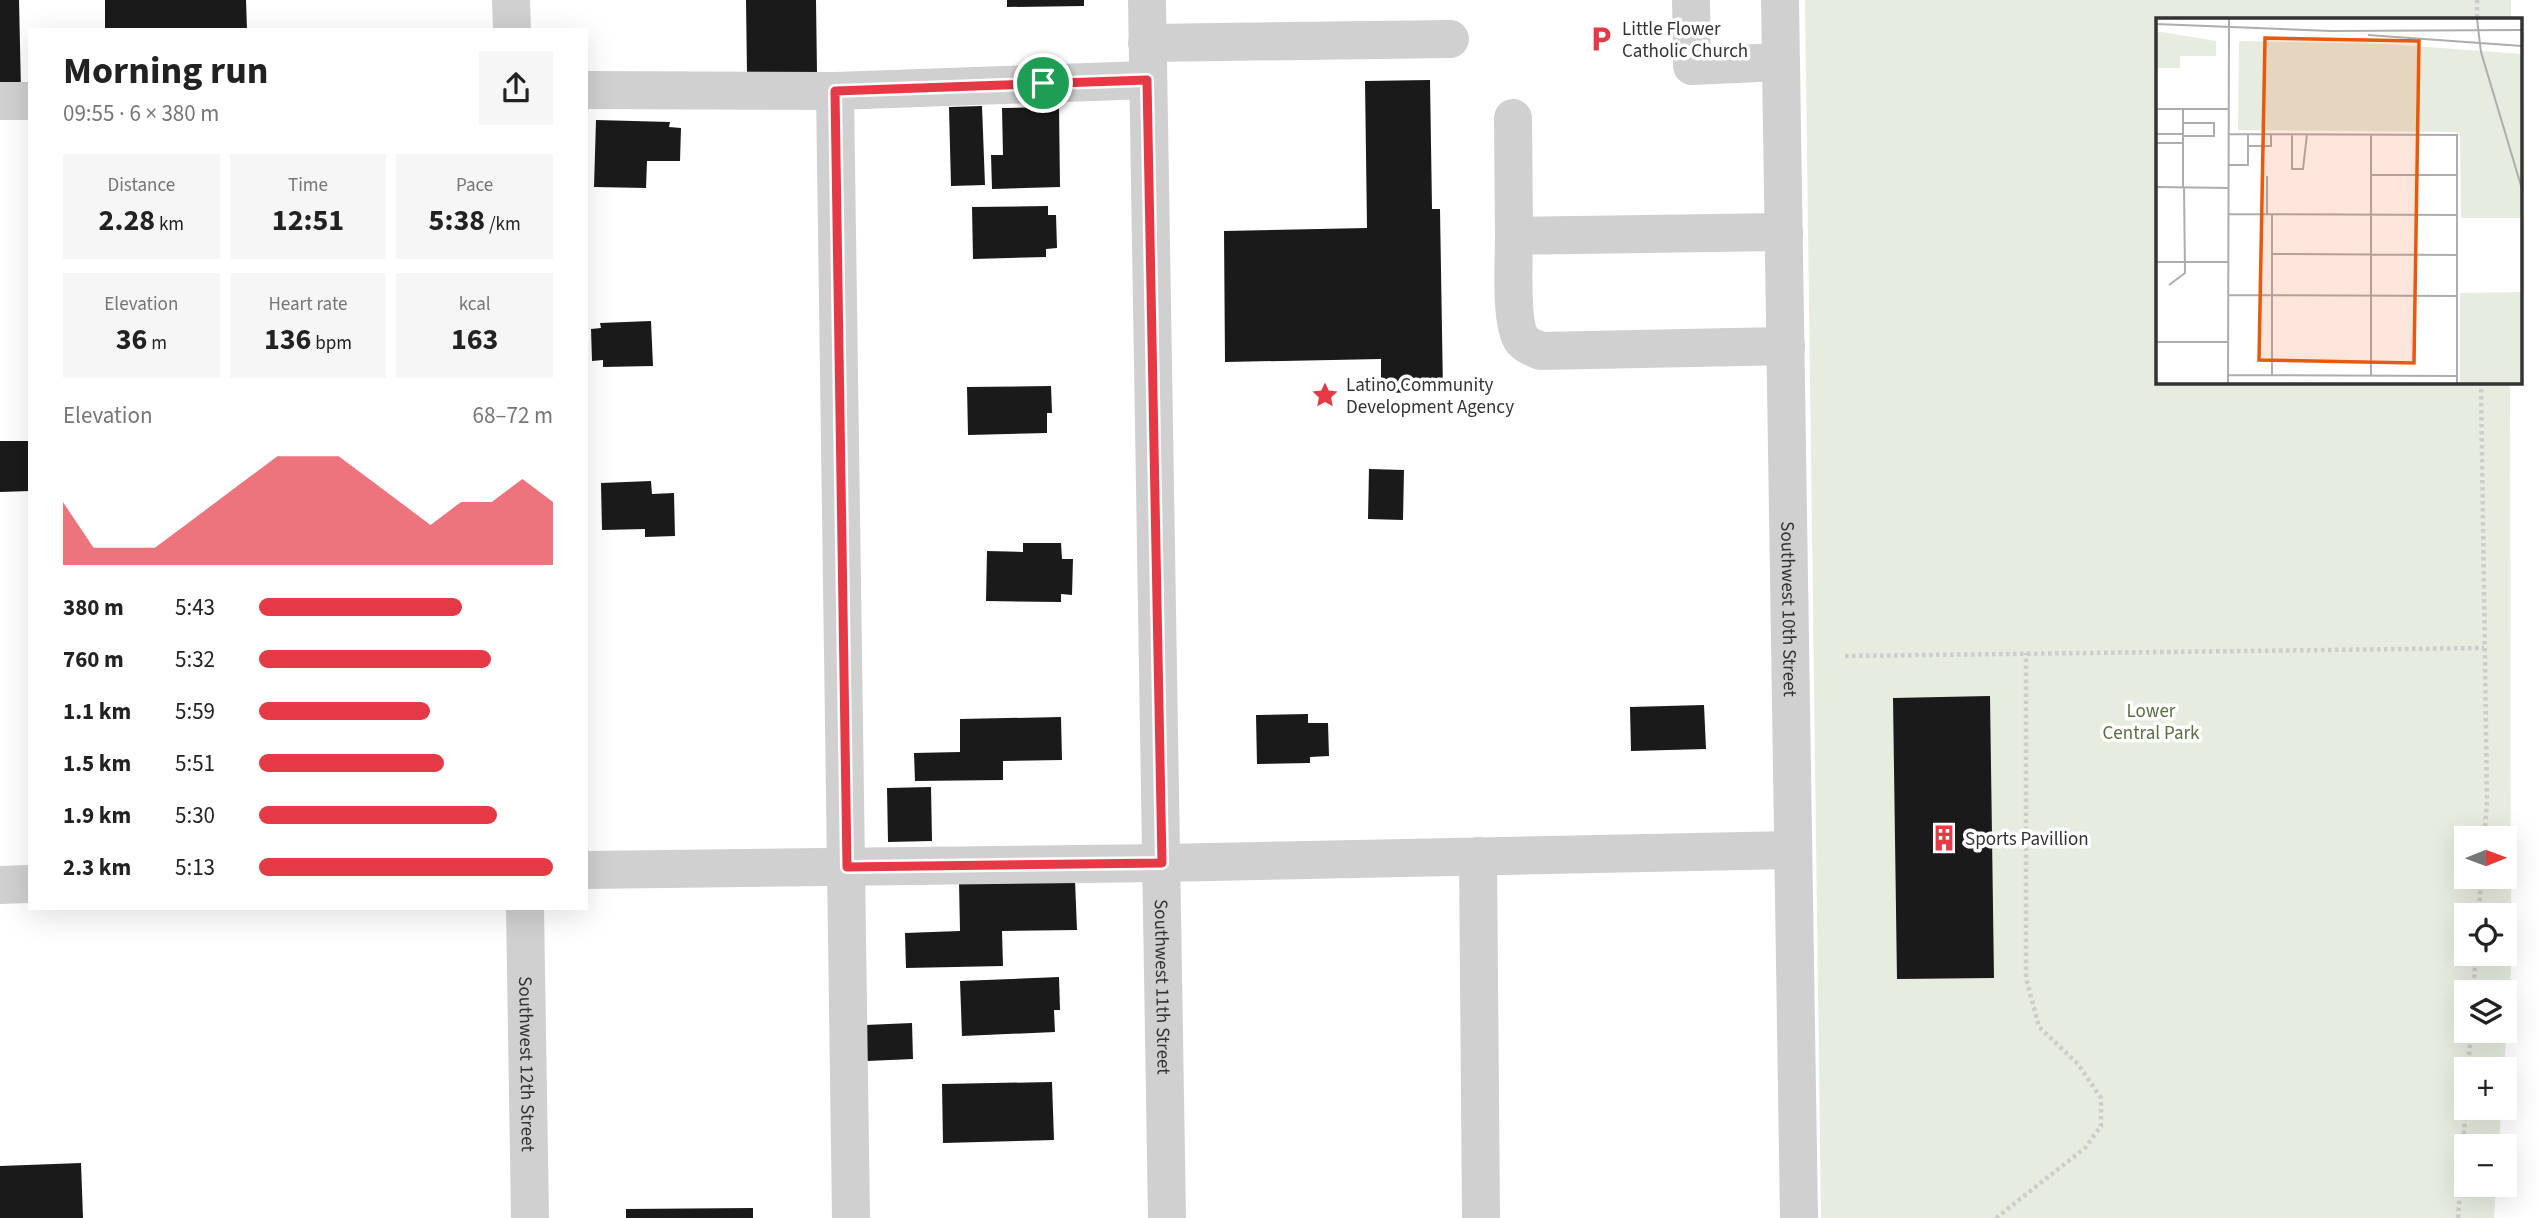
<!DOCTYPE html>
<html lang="en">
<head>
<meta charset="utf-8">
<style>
  body { margin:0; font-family:"Source Sans 3",sans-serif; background:#f6f6f6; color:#222; height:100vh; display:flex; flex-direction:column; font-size:26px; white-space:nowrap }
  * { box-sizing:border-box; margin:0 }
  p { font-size:23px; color:#767676 }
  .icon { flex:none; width:38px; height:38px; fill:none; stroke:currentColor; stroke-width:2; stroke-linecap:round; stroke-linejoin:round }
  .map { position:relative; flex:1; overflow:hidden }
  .side { position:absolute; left:28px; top:28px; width:560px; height:882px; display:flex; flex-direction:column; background:#fff; border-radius:0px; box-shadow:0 7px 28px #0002 }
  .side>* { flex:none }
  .needle { width:46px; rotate:89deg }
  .buttons { position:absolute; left:2454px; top:826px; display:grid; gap:14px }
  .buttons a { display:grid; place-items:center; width:63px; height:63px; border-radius:0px; background:#fff; box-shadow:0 7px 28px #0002; font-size:35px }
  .pin { position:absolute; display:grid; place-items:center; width:60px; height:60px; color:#fff; margin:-30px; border:4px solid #fff; border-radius:50%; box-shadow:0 2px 7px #0007 }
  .round { display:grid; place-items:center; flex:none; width:74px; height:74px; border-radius:0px; background:#f6f6f6 }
  .summary { display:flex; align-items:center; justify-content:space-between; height:119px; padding:0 35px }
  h1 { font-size:38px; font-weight:700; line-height:52px }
  .stats { display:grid; grid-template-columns:repeat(3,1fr); gap:10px; height:119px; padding:7px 35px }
  .stats div { display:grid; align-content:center; border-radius:0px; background:#f6f6f6; text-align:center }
  .stats b { font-size:30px; font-weight:700 }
  .stats small { font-size:19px; font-weight:400 }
  .stats p { font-size:19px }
  .chart { height:196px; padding:14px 35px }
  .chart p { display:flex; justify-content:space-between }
  .chart svg { width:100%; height:126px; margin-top:7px; fill:#e63946; opacity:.7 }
  ul { padding:0 35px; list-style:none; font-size:23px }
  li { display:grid; grid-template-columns:112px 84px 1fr; align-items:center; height:52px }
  li i { height:18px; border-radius:9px; background:#e63946 }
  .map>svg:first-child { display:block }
  .green { fill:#e6ecdf; fill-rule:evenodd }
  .building { fill:#1a1a1a }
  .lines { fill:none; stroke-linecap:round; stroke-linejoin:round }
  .path { stroke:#cdcdcd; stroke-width:4.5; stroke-dasharray:3.5 3.5; stroke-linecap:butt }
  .minor { stroke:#d0d0d0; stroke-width:38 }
  .route-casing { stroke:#fff; stroke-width:14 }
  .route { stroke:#e63946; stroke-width:9 }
  .labels { text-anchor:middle; stroke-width:7; stroke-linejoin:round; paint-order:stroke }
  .poi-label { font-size:19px; fill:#333; stroke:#fff; text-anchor:start }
  .street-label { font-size:19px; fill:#333; stroke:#fff }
  .park-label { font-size:19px; fill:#56703f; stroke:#fff }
  .inset-road { fill:none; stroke:#adadad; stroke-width:2 }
  .view { fill:#e8590c; fill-opacity:0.15; stroke:#e8590c; stroke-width:3.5 }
  .inset-edge { fill:none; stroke:#333; stroke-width:3.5 }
</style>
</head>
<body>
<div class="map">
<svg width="2539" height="1218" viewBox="0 0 2539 1218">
  <rect width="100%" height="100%" fill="#fff"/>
  <!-- green -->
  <path class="green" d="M1805,0h706v19h-353v363h352l1,590 -7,97h-38v39h35l-2,38h-33v39h30l-2,33h-673zM2466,838h38v39h-38zM2466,915h38v39h-38zM2466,992h38v39h-38z"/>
  <!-- building -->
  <g class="building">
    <path d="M0,0h19l2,91h-21z"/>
    <path d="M105,0h141l1,30h-142z"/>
    <path d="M746,0h70l1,73 -70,1z"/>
    <path d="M1007,0h77v6l-77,1z"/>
    <path d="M1430,80l2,129h8l3,183 -62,1v-34l-156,3 -1,-131 143,-3 -2,-147z"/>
    <path d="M982,106l3,79 -34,1 -2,-79z"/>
    <path d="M1059,107l1,80 -68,2 -1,-34h12l-1,-47z"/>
    <path d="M596,120l74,2 -1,5 12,1 -1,33h-33l-1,27 -52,-1z"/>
    <path d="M1048,206v9h8l1,33 -11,1v8l-73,2 -1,-52z"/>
    <path d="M651,321l2,45 -50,1v-7l-11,1 -1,-32 10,-1 -1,-5z"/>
    <path d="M1051,386l1,27h-5v20l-79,2 -1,-48z"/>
    <path d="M0,441h30v50l-30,1z"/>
    <path d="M1369,469l35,1 -1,50 -35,-1z"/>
    <path d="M651,481l1,13 22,-1 1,43 -30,1v-8l-43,1 -1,-47z"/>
    <path d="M1023,543h38l1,16h11l-1,36 -11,-1v8l-75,-1 1,-50 36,1z"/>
    <path d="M1990,696l4,282 -97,1 -4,-281z"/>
    <path d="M1704,705l2,44 -75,2 -1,-44z"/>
    <path d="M1308,714v9h20l1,33 -19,1v6l-53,1 -1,-49z"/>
    <path d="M1061,717l1,43 -59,1v19l-88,1 -1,-28 46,-1v-33z"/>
    <path d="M931,787l1,54 -44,1 -1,-54z"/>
    <path d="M1075,880l2,50 -75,1 1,35 -97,2 -1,-35 55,-2 -1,-49z"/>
    <path d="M1059,977l1,33h-6l1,22 -93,4 -2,-55z"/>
    <path d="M912,1023l1,36 -46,2 -2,-36z"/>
    <path d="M1052,1082l2,58 -111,3 -1,-59z"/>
    <path d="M81,1163l2,55h-83v-52z"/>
    <path d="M753,1208v10h-127v-9z"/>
  </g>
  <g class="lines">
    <!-- path -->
    <g class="path">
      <path d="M2477,0v19"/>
      <path d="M2481,382l6,420 -3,36"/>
      <path d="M1845,656l639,-8"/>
      <path d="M2479,915l2,-38"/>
      <path d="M2473,992l3,-38"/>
      <path d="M2468,1069l3,-38"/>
      <path d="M1996,1218l89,-70 16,-22v-28l-23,-34 -39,-37 -13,-49v-325"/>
      <path d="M2458,1218l8,-115"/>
    </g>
    <!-- minor -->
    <g class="minor">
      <path d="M511,0l1,30"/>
      <path id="s1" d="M1147,0l20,1218"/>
      <path d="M1691,0l1,66 89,-4"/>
      <path id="s2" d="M1780,0l19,1218"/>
      <path d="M1147,43l303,-4"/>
      <path d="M586,90l249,1 312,-11"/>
      <path d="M835,91l16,1127"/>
      <path d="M0,101h30"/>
      <path d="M1513,118l1,118"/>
      <path d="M1784,232l-270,4c0,23 -4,88 8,104 5,6 12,8 19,11l245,-5"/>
      <path d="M1478,856l3,362"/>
      <path d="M586,870l576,-7 631,-13"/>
      <path d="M0,885l30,-1"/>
      <path id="s3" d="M525,908l5,310"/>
    </g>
  </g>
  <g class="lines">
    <!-- route casing -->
    <g class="route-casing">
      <path id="route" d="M1147,80l15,783 -315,4 -12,-776z"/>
    </g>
    <!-- route -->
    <use href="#route" class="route"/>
  </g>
  <!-- icons -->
  <defs>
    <g id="parking-bare" transform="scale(2.1)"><path d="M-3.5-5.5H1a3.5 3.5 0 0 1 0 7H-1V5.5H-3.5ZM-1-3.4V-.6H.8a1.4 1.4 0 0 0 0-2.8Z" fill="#e63946" stroke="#fff" stroke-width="2.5" paint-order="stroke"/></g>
    <g id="sight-bare" transform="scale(2.1)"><path d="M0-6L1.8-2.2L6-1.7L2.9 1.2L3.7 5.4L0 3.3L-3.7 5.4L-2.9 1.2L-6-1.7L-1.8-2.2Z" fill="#e63946" stroke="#fff" stroke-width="2.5" paint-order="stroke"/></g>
    <g id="building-bare" transform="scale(2.1)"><path d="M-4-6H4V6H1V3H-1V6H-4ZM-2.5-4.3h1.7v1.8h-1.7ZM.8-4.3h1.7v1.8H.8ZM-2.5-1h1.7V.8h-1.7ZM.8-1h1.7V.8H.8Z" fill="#e63946" stroke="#fff" stroke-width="2.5" paint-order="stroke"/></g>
  </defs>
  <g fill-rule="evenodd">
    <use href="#parking-bare" x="1601" y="39"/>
    <use href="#sight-bare" x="1325" y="395"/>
    <use href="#building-bare" x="1944" y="838"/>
  </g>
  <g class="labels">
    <!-- poi labels -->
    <g class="poi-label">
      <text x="1622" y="35">Little Flower<tspan x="1622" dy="22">Catholic Church</tspan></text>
      <text x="1346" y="391">Latino Community<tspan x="1346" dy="22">Development Agency</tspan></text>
      <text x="1965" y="845">Sports Pavillion</text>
    </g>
    <!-- street labels -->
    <g class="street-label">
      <text dy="7" stroke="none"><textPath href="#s2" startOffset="609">Southwest 10th Street</textPath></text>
      <text dy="7" stroke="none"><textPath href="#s1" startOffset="987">Southwest 11th Street</textPath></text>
      <text dy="7" stroke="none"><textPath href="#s3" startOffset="156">Southwest 12th Street</textPath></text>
    </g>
    <!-- park labels -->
    <g class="park-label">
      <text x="2151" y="717">Lower<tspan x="2151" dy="22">Central Park</tspan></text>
    </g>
  </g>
  <!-- overview -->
  <g transform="translate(2156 18)">
    <rect width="366" height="366" fill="#fff"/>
    <path d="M0,13l60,10v15h-36v12h-24zM83,23l149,3 134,10v329h-62v-90l61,-1v-74h-60l-1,-86 -222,-2z" fill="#e6ecdf"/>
    <path class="inset-road" d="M321,1l4,33 41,137M0,6l175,7 191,-1M212,17l154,11M0,91h73M0,116h27M73,116l228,1v248M136,116v35h11l4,-35M215,117v240M27,118h31v-13h-31M0,125h27M92,128h23v-12M73,147h19v-31M215,157h87M0,169l73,1M27,169v-78M73,196l229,1M111,197v-39M116,197v160M116,236l186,1M0,244h73M13,267l16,-12 -1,-86M72,277l230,1M0,324h73M72,357l229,1M72,365l1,-364"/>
    <path class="view" d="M109,20l154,3 -5,322 -155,-3z"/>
    <rect width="366" height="366" class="inset-edge"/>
  </g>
</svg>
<div class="buttons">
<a><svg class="needle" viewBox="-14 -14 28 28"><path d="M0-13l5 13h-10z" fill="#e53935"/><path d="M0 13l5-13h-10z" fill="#767676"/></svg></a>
<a><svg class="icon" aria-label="locate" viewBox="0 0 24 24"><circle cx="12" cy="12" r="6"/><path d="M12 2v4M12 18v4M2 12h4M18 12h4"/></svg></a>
<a><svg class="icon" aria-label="layers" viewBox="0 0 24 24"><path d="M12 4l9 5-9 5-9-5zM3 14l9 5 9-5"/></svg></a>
<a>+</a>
<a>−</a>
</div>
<div class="pin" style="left:1043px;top:83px;background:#1e9e55"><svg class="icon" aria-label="arrive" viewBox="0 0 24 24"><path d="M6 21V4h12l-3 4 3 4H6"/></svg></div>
<section class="side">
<div class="summary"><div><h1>Morning run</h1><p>09:55 · 6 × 380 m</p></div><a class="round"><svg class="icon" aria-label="share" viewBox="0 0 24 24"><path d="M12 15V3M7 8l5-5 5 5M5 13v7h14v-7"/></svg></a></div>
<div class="stats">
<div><p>Distance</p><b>2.28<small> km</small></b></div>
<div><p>Time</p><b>12:51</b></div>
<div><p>Pace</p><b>5:38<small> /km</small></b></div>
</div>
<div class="stats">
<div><p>Elevation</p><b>36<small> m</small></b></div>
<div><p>Heart rate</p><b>136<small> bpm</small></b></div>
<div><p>kcal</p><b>163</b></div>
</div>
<div class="chart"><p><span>Elevation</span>68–72 m</p>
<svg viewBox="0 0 160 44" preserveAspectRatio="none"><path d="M0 44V22L10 38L20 38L30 38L40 30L50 22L60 14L70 6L80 6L90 6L100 14L110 22L120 30L130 22L140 22L150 14L160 22V44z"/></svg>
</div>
<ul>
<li><b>380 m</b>5:43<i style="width:69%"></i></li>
<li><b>760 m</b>5:32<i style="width:79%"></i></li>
<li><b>1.1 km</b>5:59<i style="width:58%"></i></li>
<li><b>1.5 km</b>5:51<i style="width:63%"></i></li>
<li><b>1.9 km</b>5:30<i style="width:81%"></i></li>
<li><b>2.3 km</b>5:13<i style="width:100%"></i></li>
</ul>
</section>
</div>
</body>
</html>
